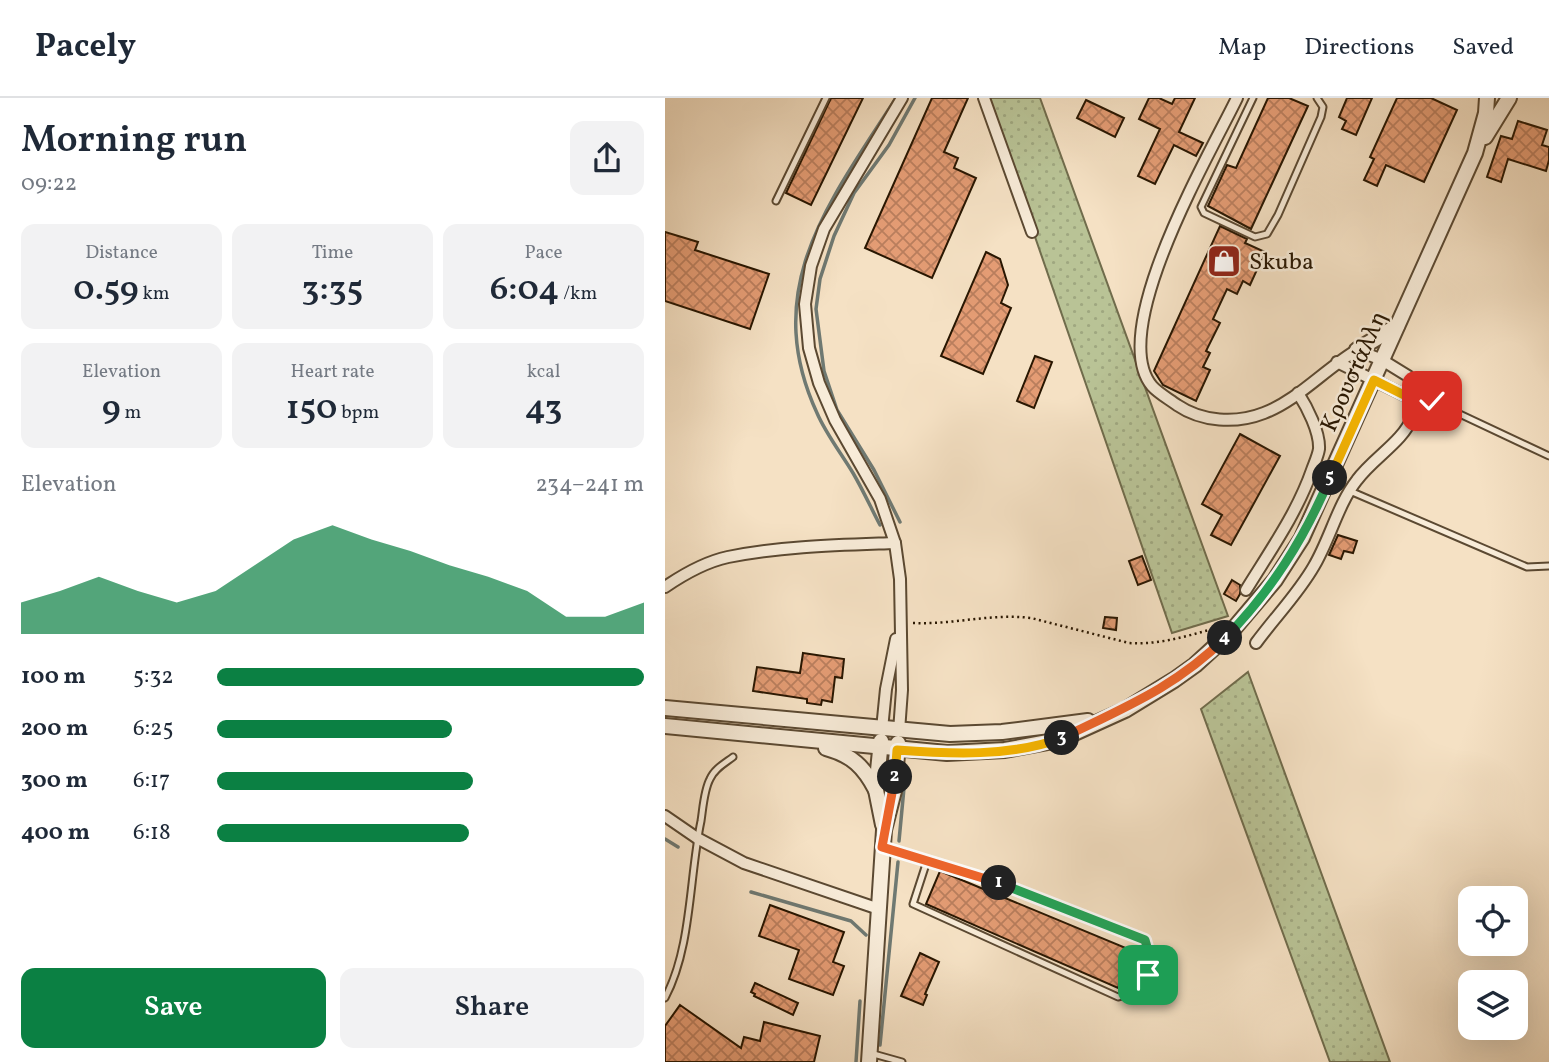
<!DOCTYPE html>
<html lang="en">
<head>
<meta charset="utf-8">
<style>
  body { margin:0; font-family:Vollkorn,serif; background:#f2f2f3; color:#1f2937; height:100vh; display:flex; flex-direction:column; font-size:26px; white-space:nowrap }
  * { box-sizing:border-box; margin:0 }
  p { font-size:23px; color:#747a83 }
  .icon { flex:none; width:38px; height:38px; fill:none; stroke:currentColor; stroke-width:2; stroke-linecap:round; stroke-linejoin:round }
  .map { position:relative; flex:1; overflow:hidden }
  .details { display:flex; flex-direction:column; background:#fff; width:665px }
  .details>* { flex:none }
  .tools { position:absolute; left:793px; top:788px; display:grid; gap:14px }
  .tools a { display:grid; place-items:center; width:70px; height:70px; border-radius:14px; background:#fff; box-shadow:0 7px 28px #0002; font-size:35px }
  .pin { position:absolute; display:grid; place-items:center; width:60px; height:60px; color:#fff; margin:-30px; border-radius:14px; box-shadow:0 4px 10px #0006 }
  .km { position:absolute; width:35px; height:35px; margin:-18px; border-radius:50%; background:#222; color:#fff; font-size:19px; line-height:35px; text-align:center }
  .round { display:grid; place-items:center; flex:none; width:74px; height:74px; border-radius:14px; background:#f2f2f3 }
  .summary { display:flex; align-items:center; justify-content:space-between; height:119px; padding:0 21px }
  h1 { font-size:38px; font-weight:600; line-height:52px }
  .figures { display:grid; grid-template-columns:repeat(3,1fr); gap:10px; height:119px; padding:7px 21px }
  .figures div { display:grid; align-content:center; border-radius:14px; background:#f2f2f3; text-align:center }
  .figures b { font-size:35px; font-weight:600 }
  .figures small { font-size:19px; font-weight:400 }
  .figures p { font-size:19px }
  .chart { height:196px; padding:14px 21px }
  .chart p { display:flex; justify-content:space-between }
  .chart svg { width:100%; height:126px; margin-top:7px; fill:#0b8043; opacity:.7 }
  .button { display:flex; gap:14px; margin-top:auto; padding:14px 21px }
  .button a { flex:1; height:80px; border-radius:14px; background:#0b8043; color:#fff; font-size:28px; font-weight:600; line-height:80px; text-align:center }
  .button a+a { background:#f2f2f3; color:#1f2937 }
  ul { padding:0 21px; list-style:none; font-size:23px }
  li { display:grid; grid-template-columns:112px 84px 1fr; align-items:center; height:52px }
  li i { height:18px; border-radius:9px; background:#0b8043 }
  header { display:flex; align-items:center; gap:42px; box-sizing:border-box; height:98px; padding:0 35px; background:#fff; border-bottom:2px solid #e0e1e3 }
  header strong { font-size:33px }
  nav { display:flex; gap:38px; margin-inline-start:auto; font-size:24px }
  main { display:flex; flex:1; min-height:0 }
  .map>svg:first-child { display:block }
  .grass { fill:url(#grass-dots); stroke:#706c4c; stroke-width:2 }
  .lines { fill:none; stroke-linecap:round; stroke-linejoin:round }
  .stream { stroke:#6f7972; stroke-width:3.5 }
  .building { fill:url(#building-cross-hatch); stroke:#281601; stroke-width:2 }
  .service-casing { stroke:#5b4932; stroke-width:9 }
  .minor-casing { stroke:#5b4932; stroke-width:14 }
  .tertiary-casing { stroke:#5b4932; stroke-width:18 }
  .path { stroke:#281601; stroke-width:2.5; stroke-dasharray:2 3.5; stroke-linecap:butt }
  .service { stroke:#f8ecd9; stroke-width:5 }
  .minor { stroke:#f8ecd9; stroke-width:10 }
  .tertiary { stroke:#f8ecd9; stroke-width:14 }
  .split-1-casing { stroke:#fff; stroke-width:14 }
  .split-2-casing { stroke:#fff; stroke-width:14 }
  .split-3-casing { stroke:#fff; stroke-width:14 }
  .split-4-casing { stroke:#fff; stroke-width:14 }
  .split-5-casing { stroke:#fff; stroke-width:14 }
  .split-6-casing { stroke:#fff; stroke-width:14 }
  .split-1 { stroke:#22a559; stroke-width:9 }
  .split-2 { stroke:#f0652b; stroke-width:9 }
  .split-3 { stroke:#f5b400; stroke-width:9 }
  .split-4 { stroke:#f0652b; stroke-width:9 }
  .split-5 { stroke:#22a559; stroke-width:9 }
  .split-6 { stroke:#f5b400; stroke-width:9 }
  .labels { text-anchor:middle; stroke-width:5; stroke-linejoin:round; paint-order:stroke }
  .poi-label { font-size:24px; fill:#281601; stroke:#f8ecd9; text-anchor:start }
  .street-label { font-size:24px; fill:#281601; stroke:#f8ecd9 }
</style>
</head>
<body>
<header>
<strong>Pacely</strong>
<nav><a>Map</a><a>Directions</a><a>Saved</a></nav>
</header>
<main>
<section class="details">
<div class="summary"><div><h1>Morning run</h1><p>09:22</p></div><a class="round"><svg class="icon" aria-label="share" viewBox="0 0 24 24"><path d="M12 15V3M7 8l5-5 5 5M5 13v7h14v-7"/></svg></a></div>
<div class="figures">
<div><p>Distance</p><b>0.59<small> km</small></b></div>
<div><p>Time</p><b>3:35</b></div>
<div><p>Pace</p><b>6:04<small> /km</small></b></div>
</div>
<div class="figures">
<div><p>Elevation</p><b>9<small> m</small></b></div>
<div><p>Heart rate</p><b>150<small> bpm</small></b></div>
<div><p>kcal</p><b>43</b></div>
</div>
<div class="chart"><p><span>Elevation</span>234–241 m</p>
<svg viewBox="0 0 160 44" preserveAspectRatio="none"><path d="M0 44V33L10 29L20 24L30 29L40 33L50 29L60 20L70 11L80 6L90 11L100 15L110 20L120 24L130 29L140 38L150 38L160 33V44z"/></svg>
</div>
<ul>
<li><b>100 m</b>5:32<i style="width:100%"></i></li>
<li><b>200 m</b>6:25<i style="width:55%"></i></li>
<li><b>300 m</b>6:17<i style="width:60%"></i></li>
<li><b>400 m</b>6:18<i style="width:59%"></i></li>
</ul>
<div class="button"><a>Save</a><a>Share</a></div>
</section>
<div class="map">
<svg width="884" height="964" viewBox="0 0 884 964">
  <defs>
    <pattern id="grass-dots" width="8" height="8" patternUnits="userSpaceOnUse" patternTransform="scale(1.75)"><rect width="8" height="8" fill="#b9c396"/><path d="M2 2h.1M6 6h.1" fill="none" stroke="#9fa780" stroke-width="1.8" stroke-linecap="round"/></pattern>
    <pattern id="building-cross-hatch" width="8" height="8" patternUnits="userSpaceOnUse" patternTransform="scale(1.75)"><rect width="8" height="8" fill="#e49c74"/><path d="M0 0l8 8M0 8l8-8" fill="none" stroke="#b97e5d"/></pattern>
  </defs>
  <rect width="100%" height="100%" fill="#f5e1c4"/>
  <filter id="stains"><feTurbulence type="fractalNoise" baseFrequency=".00286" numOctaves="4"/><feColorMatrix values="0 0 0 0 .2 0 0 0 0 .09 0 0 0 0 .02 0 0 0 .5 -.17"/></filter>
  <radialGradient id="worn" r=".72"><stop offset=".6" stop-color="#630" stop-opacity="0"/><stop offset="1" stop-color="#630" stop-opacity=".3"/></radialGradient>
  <!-- grass -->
  <g class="grass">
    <path d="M322,0h53l188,518 -56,17z"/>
    <path d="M583,574l142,390h-60l-129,-353z"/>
  </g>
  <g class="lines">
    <!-- stream -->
    <g class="stream">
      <path d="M235,424l-26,-52 -37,-60 -13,-39 -8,-62 4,-30 14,-43 20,-43 35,-48 26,-47"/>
      <path d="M215,427c-9,-17 -17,-35 -27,-52 -12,-20 -27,-39 -36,-60 -58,-126 14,-213 79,-315"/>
      <path d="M0,741l13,8"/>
      <path d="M234,743l5,-53"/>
      <path d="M86,794l100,29 15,14"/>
      <path d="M215,947l18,-183"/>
      <path d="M191,964l4,-61"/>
    </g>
  </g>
  <!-- building -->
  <g class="building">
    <path d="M166,0h32l-52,107 -25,-12z"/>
    <path d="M267,0h36l-24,54 14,6 -4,10 22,10 -44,100 -67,-30z"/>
    <path d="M484,0h10l13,6 3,-6h20l-16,34 24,11 -7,13 -22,-11 -19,39 -17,-8 22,-47 -21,-10z"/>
    <path d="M603,0h21l19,8 -57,123 -43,-23 19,-41 9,3z"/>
    <path d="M682,0h25l-16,37 -14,-6 4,-8 -7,-4z"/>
    <path d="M732,0h34l26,12 -33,72 -38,-17 -9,21 -13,-6 10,-21 -4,-2z"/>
    <path d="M421,2l38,18 -9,19 -38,-19z"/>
    <path d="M853,23l29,9 -5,15 7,2v13l-3,11 -38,-12 -7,23 -14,-5 14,-41 11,3z"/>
    <path d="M555,128l27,13 -2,4 20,9 -15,33 -7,-4 -6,13 -10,-5 -14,30 7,4 -14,28 4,2 -7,14 7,3 -14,31 -33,-16 -9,-14z"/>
    <path d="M0,134l33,10 -3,8 74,24 -19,55 -85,-28z"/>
    <path d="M321,154l14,7 8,26 -7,18 10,5 -28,66 -42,-18z"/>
    <path d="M370,258l17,6 -18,46 -17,-7z"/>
    <path d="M575,336l40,22 -49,89 -20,-10 11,-20 -20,-11z"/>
    <path d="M673,437l19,6 -4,12 -9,-2 -3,8 -12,-4z"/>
    <path d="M477,458l9,24 -13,5 -9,-24z"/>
    <path d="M567,482l8,5v9l-4,7 -12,-7z"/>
    <path d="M440,519l12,1 -1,12 -13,-2z"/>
    <path d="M138,555l41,6 -2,19 -7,-1 -3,25 -10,-2 -1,5 -14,-2v-4l-54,-8 4,-24 43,6z"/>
    <path d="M275,773l193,80 -15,37 -192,-84z"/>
    <path d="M105,807l74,27 -11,30 11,4 -11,29 -44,-16 10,-29 -40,-14z"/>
    <path d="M255,855l19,9 -14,32 2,1 -4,10 -22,-9z"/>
    <path d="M90,885l43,20 -5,12 -39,-19 1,-2 -4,-2z"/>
    <path d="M15,907l61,43 3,-11 16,4 4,-19 56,14 -6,26h-149v-36z"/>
  </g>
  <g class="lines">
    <!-- service casing -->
    <g class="service-casing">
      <g id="service">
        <path d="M588,0l-52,109 3,6 51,24 12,-3 11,-19 43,-98 2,-10 -6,-9"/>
        <path d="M111,103l50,-103"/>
        <path d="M752,303h15l117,55"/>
        <path d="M685,393l177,76 22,-1"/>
        <path d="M220,750l132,40 128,52c13,25 1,51 -27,57l-205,-93 14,-43"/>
        <path d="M0,900c27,-51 24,-120 36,-177 2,-13 3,-31 9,-42 4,-10 15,-16 23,-22"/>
        <path d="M205,955l32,9"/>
      </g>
    </g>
    <!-- minor casing -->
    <g class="minor-casing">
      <g id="minor">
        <path d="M319,0l48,134"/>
        <path d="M572,0c-27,56 -131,233 -85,288 6,7 17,13 25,19 25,17 59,19 87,8 34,-13 61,-44 93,-63l25,10 26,16c8,11 10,28 5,40 -10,26 -39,41 -56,64 -19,24 -27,59 -43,86 -16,28 -39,51 -58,77"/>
        <path d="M672,264l79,39"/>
        <path d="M0,489c19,-13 40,-25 63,-30 54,-11 112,-12 167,-14"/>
        <path d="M581,492c24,-39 51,-77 66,-120 2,-6 6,-14 7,-21 1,-17 -12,-42 -21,-56"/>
        <path d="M217,631l4,-40 10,-50"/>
        <path d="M234,633l3,-41 -2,-111 -5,-36 -15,-44 -45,-79 -16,-37 -10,-35 -4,-44 6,-38 13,-37 78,-131"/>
        <path d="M0,718l32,22 47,25 135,46"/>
      </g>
    </g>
    <!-- tertiary casing -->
    <g class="tertiary-casing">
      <g id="tertiary">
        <path d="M820,39l24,-39"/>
        <path d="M692,252l40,-24"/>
        <path d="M0,610l285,26 52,-2 86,-11"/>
        <path d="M0,628l282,27 58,-3 54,-10 66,-30 49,-30 21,-15 36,-33 44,-52 27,-42 173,-385 11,-40 1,-15"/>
        <path d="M216,643l-5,49 7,35"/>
        <path d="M161,650c26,7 38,19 50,42"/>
        <path d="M204,964l15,-232 10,-39 4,-48"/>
      </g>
    </g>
    <!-- path -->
    <path class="path" d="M248,525c40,2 78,-10 118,-5l98,25c30,2 58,-7 87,-15"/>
    <!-- service -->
    <use href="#service" class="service"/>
    <!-- minor -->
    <use href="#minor" class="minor"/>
    <!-- tertiary -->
    <use href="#tertiary" class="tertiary"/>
  </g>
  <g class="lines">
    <!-- split-1 casing -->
    <g class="split-1-casing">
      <path id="split-1" d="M334,785l146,57 6,21 -3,14"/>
    </g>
    <!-- split-2 casing -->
    <g class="split-2-casing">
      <path id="split-2" d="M230,679l-13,70 117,36"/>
    </g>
    <!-- split-3 casing -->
    <g class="split-3-casing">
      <path id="split-3" d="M230,679l2,-27c53,4 114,7 165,-12"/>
    </g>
    <!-- split-4 casing -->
    <g class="split-4-casing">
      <path id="split-4" d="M397,640c61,-30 114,-51 163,-100"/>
    </g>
    <!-- split-5 casing -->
    <g class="split-5-casing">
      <path id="split-5" d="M560,540c47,-48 79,-99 105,-160"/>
    </g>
    <!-- split-6 casing -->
    <g class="split-6-casing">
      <path id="split-6" d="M665,380l44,-98 42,21h16"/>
    </g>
    <!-- split-1 -->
    <use href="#split-1" class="split-1"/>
    <!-- split-2 -->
    <use href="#split-2" class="split-2"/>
    <!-- split-3 -->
    <use href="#split-3" class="split-3"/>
    <!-- split-4 -->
    <use href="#split-4" class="split-4"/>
    <!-- split-5 -->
    <use href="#split-5" class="split-5"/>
    <!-- split-6 -->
    <use href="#split-6" class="split-6"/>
  </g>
  <!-- icons -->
  <defs>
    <g id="shop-square" transform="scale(1.75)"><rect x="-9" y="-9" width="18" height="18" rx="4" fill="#8f2418" stroke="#f8ecd9"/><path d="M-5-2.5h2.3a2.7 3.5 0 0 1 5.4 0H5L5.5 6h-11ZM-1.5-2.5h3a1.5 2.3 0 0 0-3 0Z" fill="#fff"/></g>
  </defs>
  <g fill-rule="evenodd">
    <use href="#shop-square" x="559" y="163"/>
  </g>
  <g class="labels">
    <!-- poi labels -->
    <g class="poi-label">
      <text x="584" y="171">Skuba</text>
    </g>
    <!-- street labels -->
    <g class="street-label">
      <text transform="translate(688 273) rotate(-66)" y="8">Κρουστάλλη</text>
    </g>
  </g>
  <rect width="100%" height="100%" filter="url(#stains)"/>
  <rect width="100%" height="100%" fill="url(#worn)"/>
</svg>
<div class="tools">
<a><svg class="icon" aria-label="locate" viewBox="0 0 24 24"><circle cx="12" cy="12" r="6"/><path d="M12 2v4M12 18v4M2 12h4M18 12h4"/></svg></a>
<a><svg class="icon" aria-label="layers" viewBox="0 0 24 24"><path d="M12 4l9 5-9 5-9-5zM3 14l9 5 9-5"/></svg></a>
</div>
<div class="pin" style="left:483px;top:877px;background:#1e9e55"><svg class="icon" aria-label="arrive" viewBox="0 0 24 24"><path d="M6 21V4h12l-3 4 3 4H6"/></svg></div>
<div class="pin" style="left:767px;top:303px;background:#d93025"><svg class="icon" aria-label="check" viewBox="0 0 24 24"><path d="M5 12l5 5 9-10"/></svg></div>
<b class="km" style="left:334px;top:785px">1</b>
<b class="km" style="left:230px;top:679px">2</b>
<b class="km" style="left:397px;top:640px">3</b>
<b class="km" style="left:560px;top:540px">4</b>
<b class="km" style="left:665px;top:380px">5</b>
</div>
</main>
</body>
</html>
